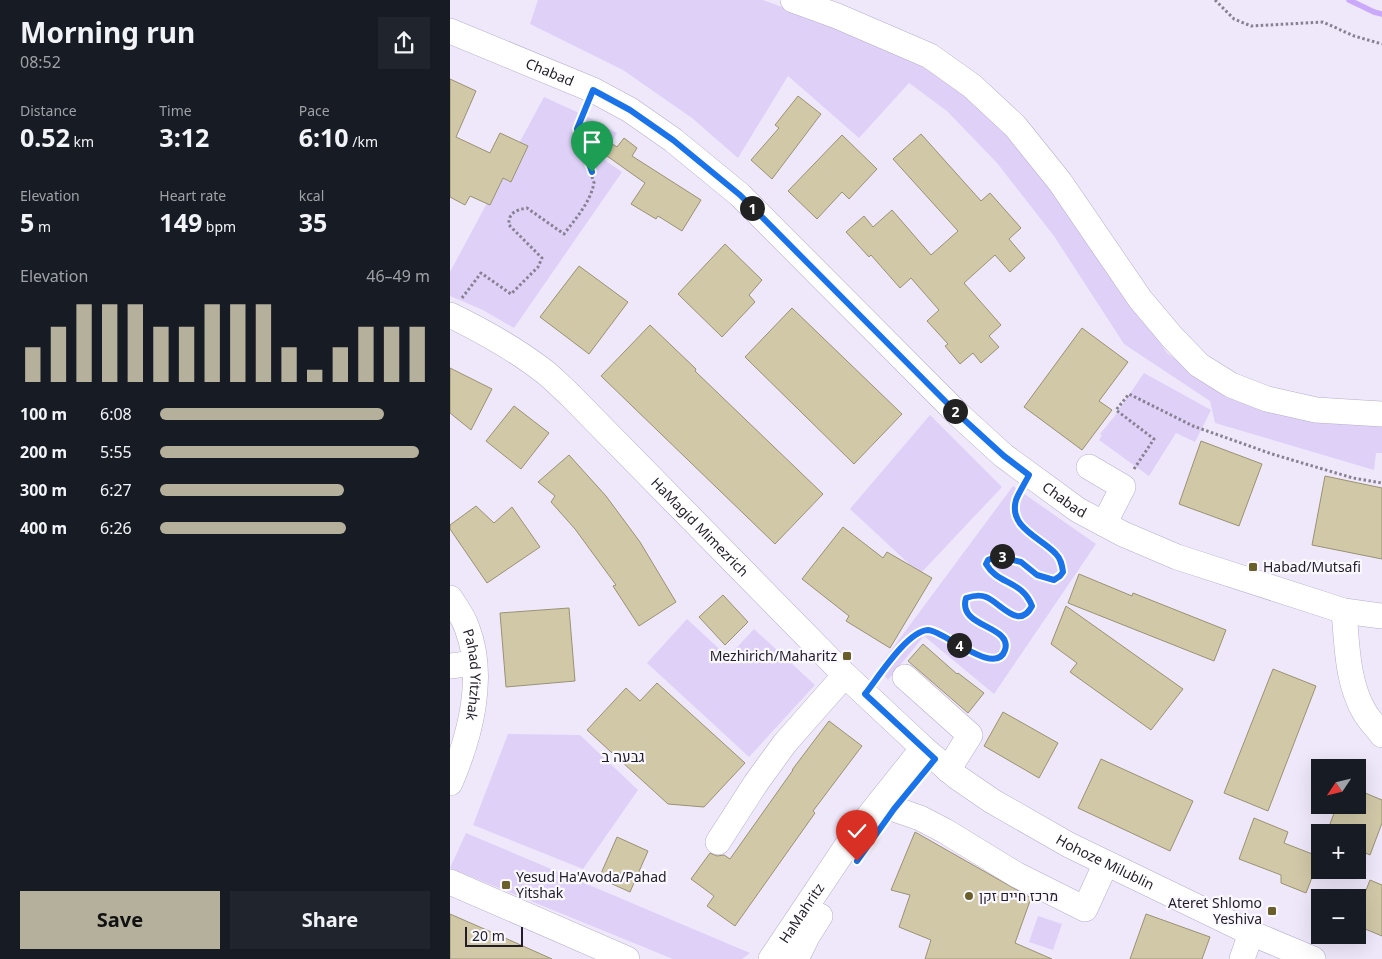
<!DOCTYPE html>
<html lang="en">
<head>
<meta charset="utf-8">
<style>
  body { margin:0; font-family:"Noto Sans",Heebo,sans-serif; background:#20242c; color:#f1f3f6; height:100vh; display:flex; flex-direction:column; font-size:19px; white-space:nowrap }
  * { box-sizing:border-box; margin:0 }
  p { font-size:16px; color:#9ea1a6 }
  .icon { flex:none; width:28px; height:28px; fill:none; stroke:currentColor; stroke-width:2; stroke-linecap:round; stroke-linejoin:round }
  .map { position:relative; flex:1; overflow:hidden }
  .side { display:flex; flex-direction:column; background:#171b24; width:450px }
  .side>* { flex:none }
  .needle { width:32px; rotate:235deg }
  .tools { position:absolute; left:861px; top:759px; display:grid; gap:10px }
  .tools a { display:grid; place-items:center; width:55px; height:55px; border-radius:0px; background:#171b24; box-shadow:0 5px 20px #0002; font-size:25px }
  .scale { position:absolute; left:15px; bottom:12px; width:58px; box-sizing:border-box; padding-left:5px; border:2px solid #221d29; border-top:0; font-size:14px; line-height:18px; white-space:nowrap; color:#221d29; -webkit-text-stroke:4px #faf8fe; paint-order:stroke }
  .pin { position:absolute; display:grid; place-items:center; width:42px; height:42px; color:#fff; margin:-51px -21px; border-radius:50% 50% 50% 0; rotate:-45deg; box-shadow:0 0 5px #0007 }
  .pin .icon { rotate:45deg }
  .km { position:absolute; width:25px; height:25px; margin:-12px; border-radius:50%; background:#222; color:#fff; font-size:14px; line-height:25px; text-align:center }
  .round { display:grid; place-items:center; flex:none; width:52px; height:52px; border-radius:0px; background:#20242c }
  .overview { display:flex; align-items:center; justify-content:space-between; height:85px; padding:0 20px }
  h1 { font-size:28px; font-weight:700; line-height:38px }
  .figures { display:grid; grid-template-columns:repeat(3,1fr); gap:8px; height:85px; padding:5px 20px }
  .figures div { display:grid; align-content:center }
  .figures b { font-size:25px; font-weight:700 }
  .figures small { font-size:14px; font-weight:400 }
  .figures p { font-size:14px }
  .chart { height:140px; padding:10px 20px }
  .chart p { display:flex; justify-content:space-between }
  .chart svg { width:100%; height:90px; margin-top:5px; stroke:#b4b09b; stroke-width:6 }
  .cta { display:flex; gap:10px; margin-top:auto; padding:10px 20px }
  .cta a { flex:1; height:58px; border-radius:0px; background:#b4b09b; color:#111; font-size:20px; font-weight:700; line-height:58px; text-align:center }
  .cta a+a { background:#20242c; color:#f1f3f6 }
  ul { padding:0 20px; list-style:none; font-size:16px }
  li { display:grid; grid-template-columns:80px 60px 1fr; align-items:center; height:38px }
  li i { height:12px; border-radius:6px; background:#b4b09b }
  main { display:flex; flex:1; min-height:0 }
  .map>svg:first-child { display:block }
  .green { fill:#dfd0f8 }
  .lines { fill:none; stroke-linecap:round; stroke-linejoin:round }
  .stream { stroke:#caa9fb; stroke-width:5.5 }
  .building { fill:#d0c8a7; stroke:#9a9272 }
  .minor-casing { stroke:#b8adcc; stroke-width:26 }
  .path { stroke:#878191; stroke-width:3; stroke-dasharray:2.5 2.5; stroke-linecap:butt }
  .minor { stroke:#fff; stroke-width:25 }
  .route-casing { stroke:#fff; stroke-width:10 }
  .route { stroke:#1a73e8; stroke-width:6 }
  .poi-dot { fill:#6a5e2b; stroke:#faf8fe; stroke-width:2 }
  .labels { text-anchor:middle; stroke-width:4.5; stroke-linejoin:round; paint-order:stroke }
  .street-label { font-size:14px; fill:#221d29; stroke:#faf8fe }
  .poi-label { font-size:14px; fill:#221d29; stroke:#faf8fe; text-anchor:start }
  .neighbourhood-label { font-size:15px; fill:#221d29; stroke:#faf8fe }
</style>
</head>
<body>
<main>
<section class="side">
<div class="overview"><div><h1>Morning run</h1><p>08:52</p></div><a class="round"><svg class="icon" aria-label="share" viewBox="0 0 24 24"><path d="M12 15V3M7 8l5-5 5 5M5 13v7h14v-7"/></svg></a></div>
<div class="figures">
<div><p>Distance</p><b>0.52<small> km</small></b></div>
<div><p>Time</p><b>3:12</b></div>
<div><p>Pace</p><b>6:10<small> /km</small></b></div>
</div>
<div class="figures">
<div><p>Elevation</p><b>5<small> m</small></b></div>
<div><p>Heart rate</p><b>149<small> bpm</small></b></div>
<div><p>kcal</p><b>35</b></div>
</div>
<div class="chart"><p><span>Elevation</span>46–49 m</p>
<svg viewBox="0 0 160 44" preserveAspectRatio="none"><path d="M5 44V27M15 44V17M25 44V6M35 44V6M45 44V6M55 44V17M65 44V17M75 44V6M85 44V6M95 44V6M105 44V27M115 44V38M125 44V27M135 44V17M145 44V17M155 44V17"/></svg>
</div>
<ul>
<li><b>100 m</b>6:08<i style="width:83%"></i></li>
<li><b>200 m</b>5:55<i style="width:96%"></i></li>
<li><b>300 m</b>6:27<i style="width:68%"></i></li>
<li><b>400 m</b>6:26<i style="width:69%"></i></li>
</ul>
<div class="cta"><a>Save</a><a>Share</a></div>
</section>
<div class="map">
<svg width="932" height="959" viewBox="0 0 932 959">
  <rect width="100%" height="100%" fill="#efe8fb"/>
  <!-- green -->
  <g class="green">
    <path d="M88,0h225l117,43 67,38 58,48 47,53 115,171 49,34 166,37v29h-6l-2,17 -159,-47 -5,-22 -86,-57 -70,-108 -57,-73 -50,-52 -38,-28 -50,55 -71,-62 -50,82 -46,-40 -69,-48 -93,-46z"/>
    <path d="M94,97l46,21 27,15 -15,25 20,14 -108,156 -31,-18 -33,-14v-24z"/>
    <path d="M694,373l67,37 -16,32 -19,-9 -27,43 -50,-36 3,-5 -2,-1 14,-17z"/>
    <path d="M480,415l72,72 -82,87 -70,-65z"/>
    <path d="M563,486l83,58 -102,150 -70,-58 -36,44 -10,-12z"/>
    <path d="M237,619l41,38 26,-28 61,56 -66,72 -102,-94z"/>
    <path d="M58,734l72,1 58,55 -55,79 -110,-44z"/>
    <path d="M16,833l284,120 -8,6h-69l-223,-91z"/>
    <path d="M588,916l24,8 -9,26 -24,-8z"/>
  </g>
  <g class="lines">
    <!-- stream -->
    <path class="stream" d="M899,0l25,12 8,2"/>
  </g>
  <!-- building -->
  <g class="building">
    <path d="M0,79l26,12 -20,46 34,16 10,-20 28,13 -17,36 -8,-4 -13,27 -20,-9 -5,9 -15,-8z"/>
    <path d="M348,96l23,18 -49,65 -21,-19 28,-32 -4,-3z"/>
    <path d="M471,134l60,67 9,-8 31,35 -12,11 16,19 -15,14 -15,-17 -31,28 37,42 -12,11 10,11 -18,16 -8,-10 -13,11 -15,-18 3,-2 -21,-23 12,-11 -28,-32 -11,10 -29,-33 -2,2 -23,-25 18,-16 9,11 19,-17 39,45 27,-24 -65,-72z"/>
    <path d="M392,135l35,34 -28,30 -7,-7 -25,27 -29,-28z"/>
    <path d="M150,136l17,11 7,-9 13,10 -5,8 69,44 -19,31 -24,-15 -2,3 -25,-15 14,-21 -52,-37z"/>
    <path d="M275,244l37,36 -13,15 6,7 -33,35 -44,-43z"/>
    <path d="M129,266l49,36 -39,52 -49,-37z"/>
    <path d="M342,308l110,106 -48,50 -109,-107z"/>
    <path d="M200,325l46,44 -1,2 128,123 -48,50 -174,-168z"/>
    <path d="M632,328l46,34 -29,39 13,9 -30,40 -58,-43z"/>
    <path d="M0,368l42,21 -21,41 -21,-17z"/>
    <path d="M64,406l35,27 -28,36 -35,-28z"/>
    <path d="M751,441l61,23 -23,62 -60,-22z"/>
    <path d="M119,455l37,41 34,46 36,60 -37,24 -26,-40 3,-1 -41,-56 -24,-27 4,-6 -17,-14z"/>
    <path d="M875,476l57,12v71l-70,-14z"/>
    <path d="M26,506l18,17 18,-16 28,40 -53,36 -37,-54v-4z"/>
    <path d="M393,527l40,31 4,-6 45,26 -42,70 -44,-27 3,-5 -47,-37z"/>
    <path d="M629,574l53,22 1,-3 93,37 -12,31 -146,-58z"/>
    <path d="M273,595l25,27 -23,23 -26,-28z"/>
    <path d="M616,606l117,83 -32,41 -81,-58 7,-9 -26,-19z"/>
    <path d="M119,608l6,73 -69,6 -6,-74z"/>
    <path d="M473,644l34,30 1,-1 26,20 -16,20 -60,-52z"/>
    <path d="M823,669l43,17 -48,125 -44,-18z"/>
    <path d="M207,683l88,80 -41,44 -36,-3 -81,-74 39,-42 14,13z"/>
    <path d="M553,712l55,31 -19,35 -55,-32z"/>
    <path d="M379,721l33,25 -49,65 2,2 -80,113 -28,-20 7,-10 -23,-17 19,-26 7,3 7,-1 6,4 63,-89h-1z"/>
    <path d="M651,759l92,42 -23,50 -92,-43z"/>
    <path d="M908,790l24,10v23l-12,32 -12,-5v-18h-31l10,-27h21z"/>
    <path d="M804,818l34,14 -4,11 36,14v20l-7,-2 -7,18 -25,-10v-8l-42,-16z"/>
    <path d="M465,832l116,66 -16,45 37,16h-127l6,-19 -32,-13 11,-32 -19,-5z"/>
    <path d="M167,837l31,14 -18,41 -31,-14z"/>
    <path d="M920,880l12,5v51l-24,-10v-15z"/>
    <path d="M0,914l55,24 47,21h-102z"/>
    <path d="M696,914l64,23 -8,22h-72z"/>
  </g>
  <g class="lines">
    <!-- minor casing -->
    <g class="minor-casing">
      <g id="minor">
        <path d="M343,0l44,16 93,40 42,30 43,40 45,56 80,117 32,38 27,28 32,20 36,14 49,11 66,4"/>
        <path id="s1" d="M0,31l143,59 37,20 43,30 67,55 219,220 45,41 74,54 45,24 54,23 167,54 38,5"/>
        <path id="s2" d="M0,315c31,15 63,33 91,54 10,7 19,17 29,26l275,280 78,73 34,29 35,24 77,44 182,88 62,26"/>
        <path d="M639,467l34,20 -19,37"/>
        <path id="s3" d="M0,598c6,9 14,20 17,30 19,49 3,109 -17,155"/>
        <path d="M894,611c3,34 3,72 21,102 5,8 12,15 17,22"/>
        <path d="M0,666l24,-3"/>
        <path d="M455,677l65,58 -22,35"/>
        <path d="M444,809l26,9 25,13 72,44 68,34 21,-46"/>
        <path d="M268,842l38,-59 29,-40 60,-68"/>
        <path d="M0,882l177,77"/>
        <path id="s4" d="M321,959l85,-127 67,-84"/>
        <path d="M346,959l12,-24 12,-19"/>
        <path d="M792,959l9,-26"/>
      </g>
    </g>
    <!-- path -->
    <g class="path">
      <path d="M765,0l19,19 17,7 72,-4 31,14 28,8"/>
      <path d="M12,298l19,-25 30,21 27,-27 4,-9 -33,-33c-1,-12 7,-15 18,-17l37,26c12,-16 26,-31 30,-51l-17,-54 8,-19"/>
      <path d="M684,469l20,-30 -38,-29 13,-16 64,32 79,28 81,24 29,5"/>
      <path d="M443,658c8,-9 16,-22 28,-26 3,-1 8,-2 11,-1 14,4 65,45 73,19 1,-3 0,-5 -1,-7 -8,-20 -46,-19 -38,-45 6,-2 13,-3 20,-1 15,6 33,34 46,9 -10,-26 -34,-21 -46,-42l2,-4 9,-4 24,6 16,13 17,5c28,-16 -13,-37 -25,-46 -5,-5 -11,-12 -13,-19 -2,-8 1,-16 4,-23"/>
    </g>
    <!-- minor -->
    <use href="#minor" class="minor"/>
  </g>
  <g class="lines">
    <!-- route casing -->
    <g class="route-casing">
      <path id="route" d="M142,172l-15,-43 16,-39 37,20 43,30 67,55 219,220 45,41 25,19c-4,8 -10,17 -13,25 -8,28 26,38 40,54 5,5 6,11 7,18l-3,4 -6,4 -17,-5 -16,-13 -24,-6 -9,4 -2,4c12,21 36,16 46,42 -13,25 -31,-3 -46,-9 -7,-3 -14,-1 -20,1 -9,30 47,27 39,52 -9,28 -62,-20 -77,-20 -21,1 -50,48 -63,64l70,65 -41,50 -37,52"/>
    </g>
    <!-- route -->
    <use href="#route" class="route"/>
  </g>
  <!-- markers -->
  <g class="poi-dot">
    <rect x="798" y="562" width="10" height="10" rx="2.5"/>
    <rect x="392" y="651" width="10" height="10" rx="2.5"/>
    <rect x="51" y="880" width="10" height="10" rx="2.5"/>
    <circle cx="519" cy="896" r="5"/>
    <rect x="817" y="906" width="10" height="10" rx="2.5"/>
  </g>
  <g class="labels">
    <!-- street labels -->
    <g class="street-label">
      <text dy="5" stroke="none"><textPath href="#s1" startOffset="108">Chabad</textPath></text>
      <text dy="5" stroke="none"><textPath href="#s1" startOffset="782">Chabad</textPath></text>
      <text dy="5" stroke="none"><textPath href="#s2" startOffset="330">HaMagid Mimezrich</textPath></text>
      <text dy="5" stroke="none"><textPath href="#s3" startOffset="82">Pahad Yitzhak</textPath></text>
      <text dy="5" stroke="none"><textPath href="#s2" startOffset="860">Hohoze Milublin</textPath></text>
      <text dy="5" stroke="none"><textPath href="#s4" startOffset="55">HaMahritz</textPath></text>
    </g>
    <!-- poi labels -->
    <g class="poi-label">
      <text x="813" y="572">Habad/Mutsafi</text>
      <text x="387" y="661" text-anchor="end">Mezhirich/Maharitz</text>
      <text x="66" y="882">Yesud Ha'Avoda/Pahad<tspan x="66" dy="16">Yitshak</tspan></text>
      <text x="529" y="901">מרכז חיים זקן</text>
      <text x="812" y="908" text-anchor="end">Ateret Shlomo<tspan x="812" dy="16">Yeshiva</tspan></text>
    </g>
    <!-- neighbourhood labels -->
    <g class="neighbourhood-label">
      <text x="173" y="762">גבעה ב</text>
    </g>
  </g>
</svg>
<div class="tools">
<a><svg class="needle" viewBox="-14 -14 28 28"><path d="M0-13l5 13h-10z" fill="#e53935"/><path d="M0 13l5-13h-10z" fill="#9ea1a6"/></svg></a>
<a>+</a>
<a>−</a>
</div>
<div class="scale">20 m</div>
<div class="pin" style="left:142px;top:172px;background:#1e9e55"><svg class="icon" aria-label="arrive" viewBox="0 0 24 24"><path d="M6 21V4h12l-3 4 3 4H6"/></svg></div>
<div class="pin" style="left:407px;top:861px;background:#d93025"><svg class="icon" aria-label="check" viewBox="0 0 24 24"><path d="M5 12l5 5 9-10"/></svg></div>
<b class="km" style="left:302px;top:208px">1</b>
<b class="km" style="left:505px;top:411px">2</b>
<b class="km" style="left:552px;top:556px">3</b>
<b class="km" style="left:509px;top:645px">4</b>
</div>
</main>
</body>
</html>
